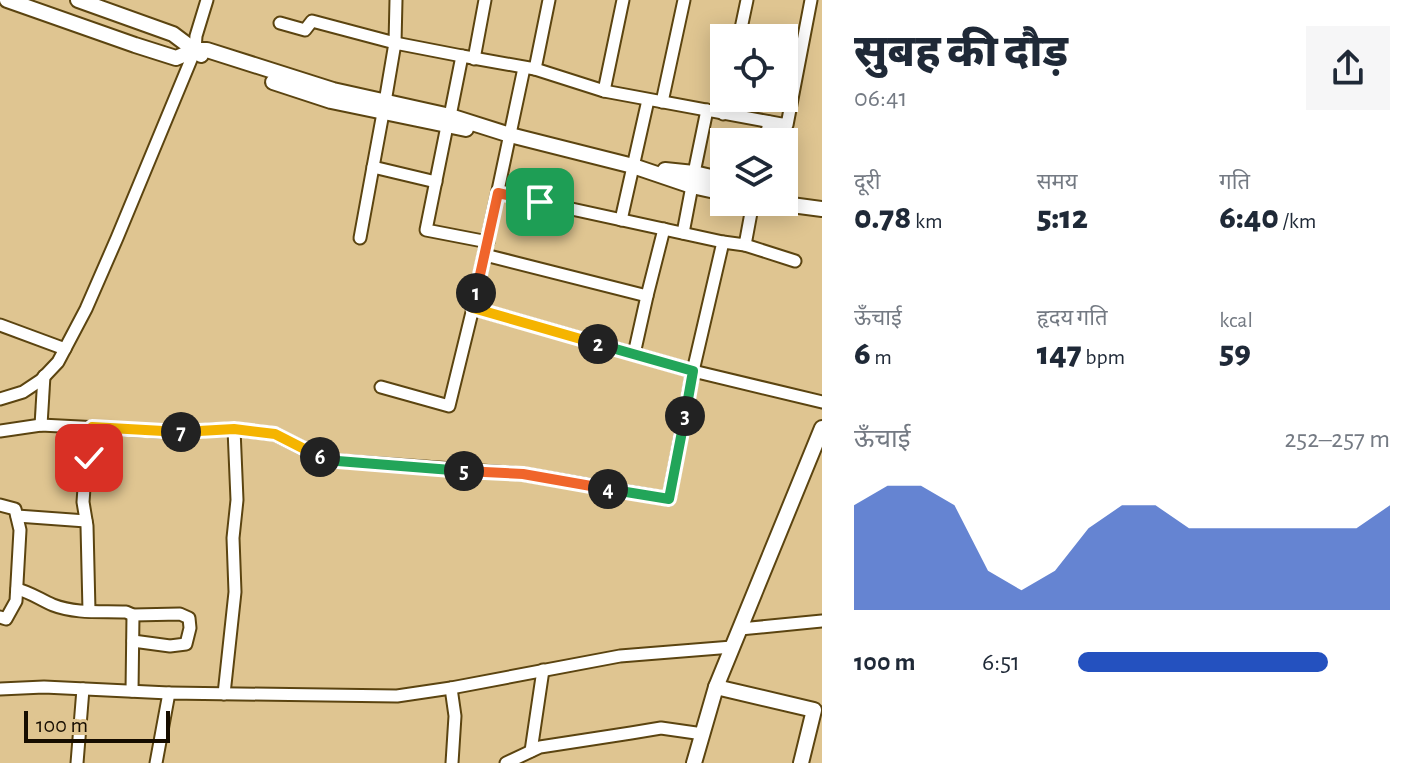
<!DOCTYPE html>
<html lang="hi">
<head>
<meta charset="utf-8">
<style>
  body { margin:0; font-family:"Alegreya Sans","Noto Sans Devanagari",sans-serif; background:#f6f6f7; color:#1f2937; height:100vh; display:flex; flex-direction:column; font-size:30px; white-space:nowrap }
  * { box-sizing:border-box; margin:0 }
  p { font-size:26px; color:#747a83 }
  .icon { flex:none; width:44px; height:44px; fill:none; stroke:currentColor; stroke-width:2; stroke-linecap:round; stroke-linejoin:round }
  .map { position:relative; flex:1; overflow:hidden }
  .drawer { display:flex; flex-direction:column; background:#fff; width:600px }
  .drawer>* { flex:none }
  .tools { position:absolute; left:710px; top:24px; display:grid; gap:16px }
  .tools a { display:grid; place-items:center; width:88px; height:88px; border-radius:0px; background:#fff; box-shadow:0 4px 20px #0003; font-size:40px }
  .scale { position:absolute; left:24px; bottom:20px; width:146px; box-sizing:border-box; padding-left:8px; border:4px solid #160d00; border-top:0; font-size:22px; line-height:28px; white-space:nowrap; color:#160d00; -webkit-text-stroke:6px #dfc591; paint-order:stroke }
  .pin { position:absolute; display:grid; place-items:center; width:68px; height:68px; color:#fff; margin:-34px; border-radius:16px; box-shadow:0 4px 12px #0006 }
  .km { position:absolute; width:40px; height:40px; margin:-20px; border-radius:50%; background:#222; color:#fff; font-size:22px; line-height:40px; text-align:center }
  .round { display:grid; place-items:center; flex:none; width:84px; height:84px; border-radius:0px; background:#f6f6f7 }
  .head { display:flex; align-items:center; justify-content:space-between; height:136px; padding:0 32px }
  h1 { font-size:44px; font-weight:800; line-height:60px }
  .stats { display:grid; grid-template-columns:repeat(3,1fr); gap:12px; height:136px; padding:8px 32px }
  .stats div { display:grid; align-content:center }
  .stats b { font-size:34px; font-weight:800 }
  .stats small { font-size:22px; font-weight:400 }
  .stats p { font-size:22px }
  .chart { height:224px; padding:16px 32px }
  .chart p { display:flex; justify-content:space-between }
  .chart svg { width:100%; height:144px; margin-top:8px; fill:#2451bf; opacity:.7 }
  ul { padding:0 32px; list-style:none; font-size:26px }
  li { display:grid; grid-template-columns:128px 96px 1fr; align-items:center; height:60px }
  li i { height:20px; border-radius:10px; background:#2451bf }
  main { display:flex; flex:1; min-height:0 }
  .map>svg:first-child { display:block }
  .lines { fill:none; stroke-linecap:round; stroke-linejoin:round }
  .minor-casing { stroke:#5b4410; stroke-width:15 }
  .tertiary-casing { stroke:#5b4410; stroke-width:18 }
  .minor { stroke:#fff; stroke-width:11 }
  .tertiary { stroke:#fff; stroke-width:14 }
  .split-1-casing { stroke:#fff; stroke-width:16 }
  .split-2-casing { stroke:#fff; stroke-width:16 }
  .split-3-casing { stroke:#fff; stroke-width:16 }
  .split-4-casing { stroke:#fff; stroke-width:16 }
  .split-5-casing { stroke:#fff; stroke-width:16 }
  .split-6-casing { stroke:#fff; stroke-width:16 }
  .split-7-casing { stroke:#fff; stroke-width:16 }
  .split-8-casing { stroke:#fff; stroke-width:16 }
  .split-1 { stroke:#f0652b; stroke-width:10 }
  .split-2 { stroke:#f5b400; stroke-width:10 }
  .split-3 { stroke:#22a559; stroke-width:10 }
  .split-4 { stroke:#22a559; stroke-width:10 }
  .split-5 { stroke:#f0652b; stroke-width:10 }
  .split-6 { stroke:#22a559; stroke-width:10 }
  .split-7 { stroke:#f5b400; stroke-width:10 }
  .split-8 { stroke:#f5b400; stroke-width:10 }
</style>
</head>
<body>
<main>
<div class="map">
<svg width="822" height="763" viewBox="0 0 822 763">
  <rect width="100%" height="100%" fill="#dfc591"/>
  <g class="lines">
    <!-- minor casing -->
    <g class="minor-casing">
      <g id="minor">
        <path d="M280,23l25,7 7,-9 83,22 1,-43"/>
        <path d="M739,38l8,-38"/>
        <path d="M474,59l11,-59"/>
        <path d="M535,69l69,22 183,34 24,-125"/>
        <path d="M604,91l19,-91"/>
        <path d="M385,102l10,-59 67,13"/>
        <path d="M662,102l22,-102"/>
        <path d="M383,113l-10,54 63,15"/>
        <path d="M723,114l3,-16"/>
        <path d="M450,116l12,-60 73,13 14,-69"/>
        <path d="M447,126l-21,104 62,12"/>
        <path d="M765,142l4,-20"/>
        <path d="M694,173l13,-63"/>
        <path d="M498,193l225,49"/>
        <path d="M621,220l27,-120"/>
        <path d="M683,233l9,-47"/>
        <path d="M360,238l13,-71"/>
        <path d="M745,245l50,16"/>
        <path d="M485,255l162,41 17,-67"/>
        <path d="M473,308l51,-240"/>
        <path d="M0,325l65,24"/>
        <path d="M634,354l13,-58"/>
        <path d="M381,387l68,19 24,-98 220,63 30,-129 22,3 8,-43"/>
        <path d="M0,399l23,-7 18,-12 17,-18 28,-53 31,-71 78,-188 1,-14 11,-36"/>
        <path d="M41,425l3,-49"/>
        <path d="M0,431l41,-6 136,7 57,-3 41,5 50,26 198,14 146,25 24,-128 129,31"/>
        <path d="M0,505l15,4 5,21 -4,71 -10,18 -6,-2"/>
        <path d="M17,516l69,5"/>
        <path d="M17,589c13,3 24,11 36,16 23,9 49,6 73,7l7,3 47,-1 9,4 1,10 -4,16 -16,2 -37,-5"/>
        <path d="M89,611l-2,-85 -4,-24 2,-28 4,-16 3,-31"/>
        <path d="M740,629l82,-8"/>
        <path d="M451,688l4,28 -3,47"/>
        <path d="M0,689l44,-2 125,6"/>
        <path d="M132,691l1,-76"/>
        <path d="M224,694l11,-102 -2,-54 4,-38 -3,-71"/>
        <path d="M531,751l12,-81"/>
        <path d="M77,763l6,-74"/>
        <path d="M156,763l13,-70 228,3 54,-8 169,-32 112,-9"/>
        <path d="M506,763l34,-16 91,-14 30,-5 42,6"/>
      </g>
    </g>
    <!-- tertiary casing -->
    <g class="tertiary-casing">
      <g id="tertiary">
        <path d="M7,0l128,45 41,13 19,-8h12l126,40 117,26 60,19 123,31 59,20 32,7"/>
        <path d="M78,0l95,34 28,21"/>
        <path d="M273,82l58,19 135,28"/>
        <path d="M665,170l29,3 30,7"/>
        <path d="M769,202l53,7"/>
        <path d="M716,687l98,23 -13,53"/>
        <path d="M694,763l22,-76 106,-259"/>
      </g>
    </g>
    <!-- minor -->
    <use href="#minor" class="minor"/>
    <!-- tertiary -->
    <use href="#tertiary" class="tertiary"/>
  </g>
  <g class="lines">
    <!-- split-1 casing -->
    <g class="split-1-casing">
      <path id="split-1" d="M476,293l22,-100 42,9"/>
    </g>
    <!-- split-2 casing -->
    <g class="split-2-casing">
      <path id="split-2" d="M476,293l-3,15 125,36"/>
    </g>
    <!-- split-3 casing -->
    <g class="split-3-casing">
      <path id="split-3" d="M598,344l95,27 -8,45"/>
    </g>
    <!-- split-4 casing -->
    <g class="split-4-casing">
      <path id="split-4" d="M608,489l61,10 16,-83"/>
    </g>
    <!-- split-5 casing -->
    <g class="split-5-casing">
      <path id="split-5" d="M464,471l59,3 85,15"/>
    </g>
    <!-- split-6 casing -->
    <g class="split-6-casing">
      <path id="split-6" d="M320,457l5,3 139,11"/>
    </g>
    <!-- split-7 casing -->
    <g class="split-7-casing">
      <path id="split-7" d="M181,432l53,-3 41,5 45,23"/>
    </g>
    <!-- split-8 casing -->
    <g class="split-8-casing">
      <path id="split-8" d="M89,458l3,-31 89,5"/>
    </g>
    <!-- split-1 -->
    <use href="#split-1" class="split-1"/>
    <!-- split-2 -->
    <use href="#split-2" class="split-2"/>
    <!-- split-3 -->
    <use href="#split-3" class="split-3"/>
    <!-- split-4 -->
    <use href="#split-4" class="split-4"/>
    <!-- split-5 -->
    <use href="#split-5" class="split-5"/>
    <!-- split-6 -->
    <use href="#split-6" class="split-6"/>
    <!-- split-7 -->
    <use href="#split-7" class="split-7"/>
    <!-- split-8 -->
    <use href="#split-8" class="split-8"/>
  </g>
</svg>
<div class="tools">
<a><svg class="icon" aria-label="locate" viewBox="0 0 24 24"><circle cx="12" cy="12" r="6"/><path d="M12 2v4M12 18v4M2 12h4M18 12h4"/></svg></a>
<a><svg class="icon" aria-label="layers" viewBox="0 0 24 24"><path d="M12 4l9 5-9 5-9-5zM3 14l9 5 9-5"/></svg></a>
</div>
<div class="scale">100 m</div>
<div class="pin" style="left:540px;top:202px;background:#1e9e55"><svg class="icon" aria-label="arrive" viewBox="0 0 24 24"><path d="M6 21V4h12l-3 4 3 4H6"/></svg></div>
<div class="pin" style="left:89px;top:458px;background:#d93025"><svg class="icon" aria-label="check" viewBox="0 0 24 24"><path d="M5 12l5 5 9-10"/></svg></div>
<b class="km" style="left:476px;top:293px">1</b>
<b class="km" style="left:598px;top:344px">2</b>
<b class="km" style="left:685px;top:416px">3</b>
<b class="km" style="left:608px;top:489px">4</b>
<b class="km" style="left:464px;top:471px">5</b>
<b class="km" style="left:320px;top:457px">6</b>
<b class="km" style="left:181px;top:432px">7</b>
</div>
<section class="drawer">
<div class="head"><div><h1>सुबह की दौड़</h1><p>06:41</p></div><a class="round"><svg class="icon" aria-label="share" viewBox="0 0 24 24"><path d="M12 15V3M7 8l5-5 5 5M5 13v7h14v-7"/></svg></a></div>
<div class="stats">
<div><p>दूरी</p><b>0.78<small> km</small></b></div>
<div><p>समय</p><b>5:12</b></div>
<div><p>गति</p><b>6:40<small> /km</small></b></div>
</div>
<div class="stats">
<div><p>ऊँचाई</p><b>6<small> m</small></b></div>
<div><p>हृदय गति</p><b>147<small> bpm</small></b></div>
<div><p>kcal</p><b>59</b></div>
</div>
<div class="chart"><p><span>ऊँचाई</span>252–257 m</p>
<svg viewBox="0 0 160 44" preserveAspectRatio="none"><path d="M0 44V12L10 6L20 6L30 12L40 32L50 38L60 32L70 19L80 12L90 12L100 19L110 19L120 19L130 19L140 19L150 19L160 12V44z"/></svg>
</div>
<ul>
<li><b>100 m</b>6:51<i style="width:80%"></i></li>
</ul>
</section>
</main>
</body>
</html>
